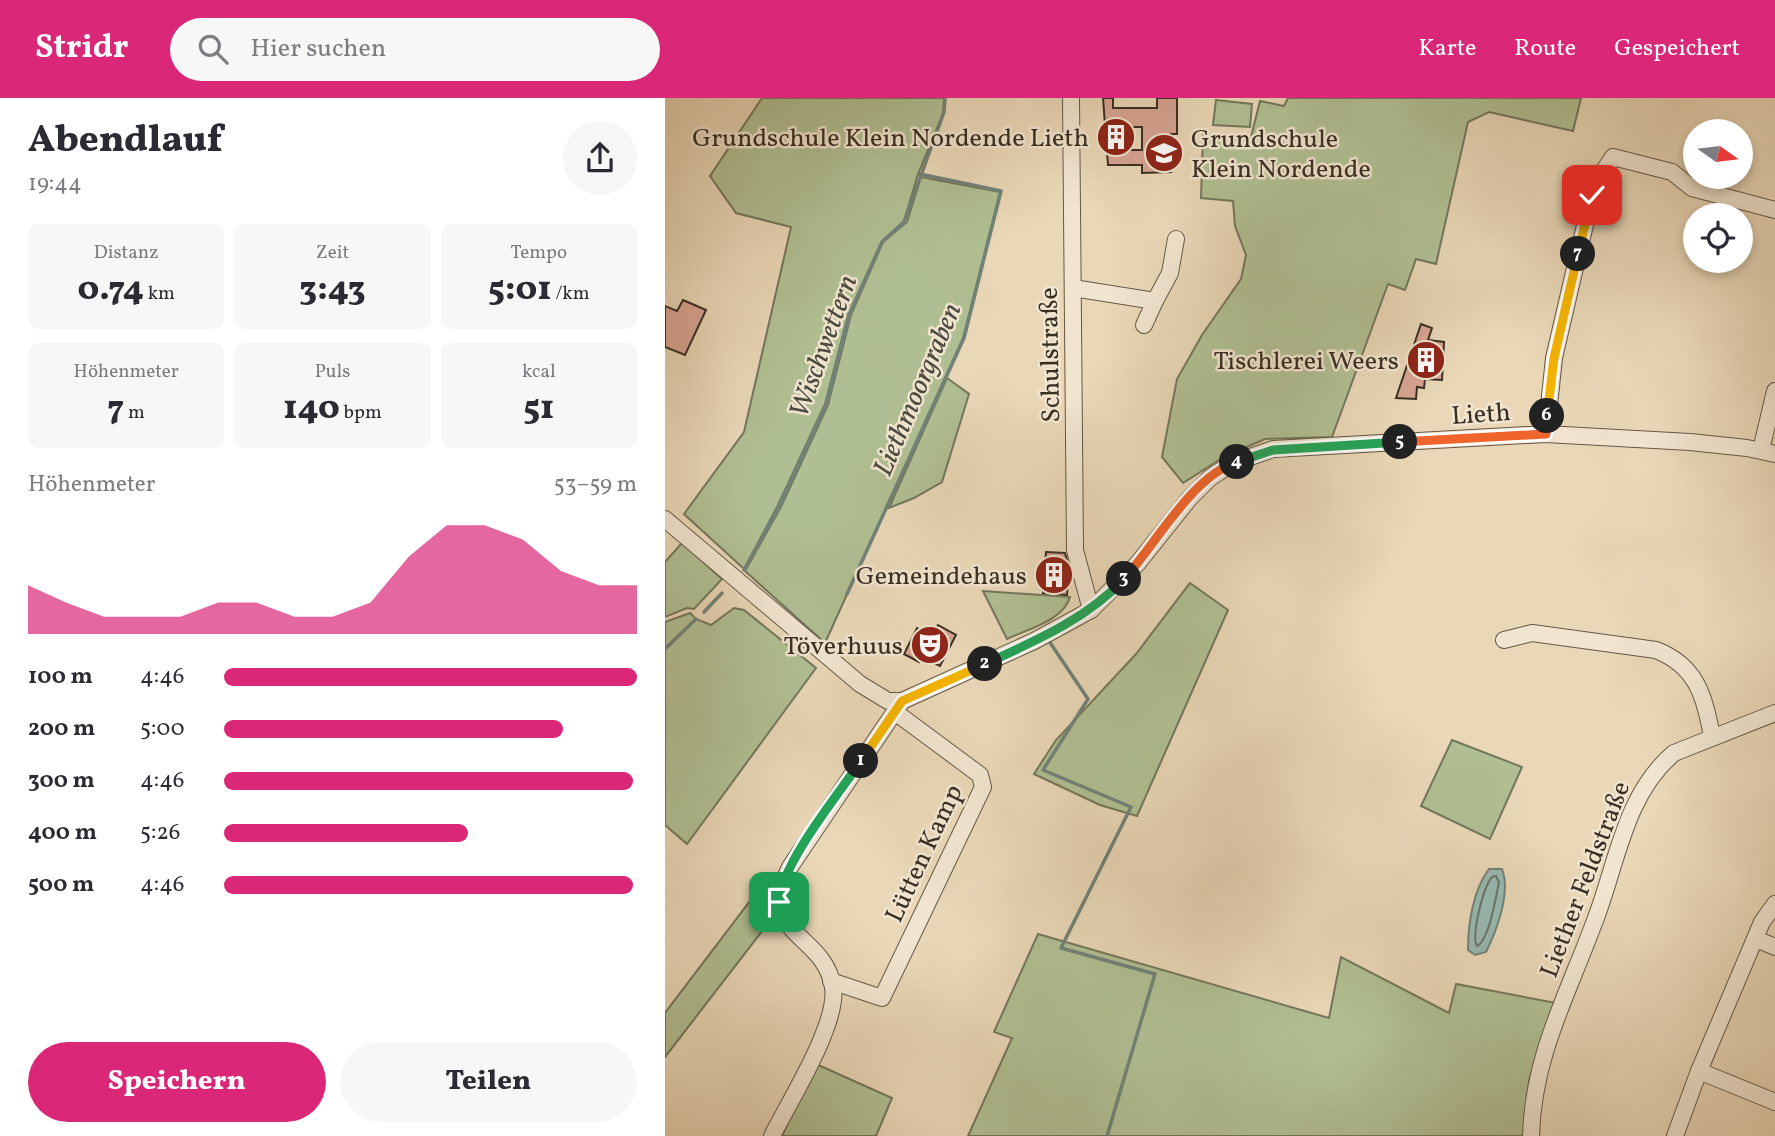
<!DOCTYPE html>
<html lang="de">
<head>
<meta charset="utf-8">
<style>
  body { margin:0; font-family:Vollkorn,serif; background:#f7f7f7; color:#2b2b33; height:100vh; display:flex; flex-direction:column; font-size:26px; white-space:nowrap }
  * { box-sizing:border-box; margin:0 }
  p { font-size:23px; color:#7c7c81 }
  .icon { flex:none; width:38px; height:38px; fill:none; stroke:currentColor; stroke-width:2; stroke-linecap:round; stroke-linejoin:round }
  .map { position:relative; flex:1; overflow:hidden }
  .drawer { display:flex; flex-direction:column; background:#fff; width:665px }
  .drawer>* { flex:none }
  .needle { width:46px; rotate:104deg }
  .buttons { position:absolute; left:1018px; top:21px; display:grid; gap:14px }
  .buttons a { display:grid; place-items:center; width:70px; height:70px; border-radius:50%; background:#fff; box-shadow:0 4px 10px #0003; font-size:35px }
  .pin { position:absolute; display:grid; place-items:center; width:60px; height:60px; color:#fff; margin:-30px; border-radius:14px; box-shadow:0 4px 10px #0006 }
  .km { position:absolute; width:35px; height:35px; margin:-18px; border-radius:50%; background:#222; color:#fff; font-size:19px; line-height:35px; text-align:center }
  .round { display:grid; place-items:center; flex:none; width:74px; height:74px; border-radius:37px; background:#f7f7f7 }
  .head { display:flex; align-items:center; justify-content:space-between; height:119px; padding:0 28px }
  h1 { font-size:38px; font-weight:800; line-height:52px }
  .metrics { display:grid; grid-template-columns:repeat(3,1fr); gap:10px; height:119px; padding:7px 28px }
  .metrics div { display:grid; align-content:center; border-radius:10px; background:#f7f7f7; text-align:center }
  .metrics b { font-size:35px; font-weight:800 }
  .metrics small { font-size:19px; font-weight:400 }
  .metrics p { font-size:19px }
  .chart { height:196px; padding:14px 28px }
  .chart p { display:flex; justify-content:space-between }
  .chart svg { width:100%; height:126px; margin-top:7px; fill:#db2777; opacity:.7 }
  .button { display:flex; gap:14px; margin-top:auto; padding:14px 28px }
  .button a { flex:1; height:80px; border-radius:42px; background:#db2777; color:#fff; font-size:28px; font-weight:800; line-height:80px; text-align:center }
  .button a+a { background:#f7f7f7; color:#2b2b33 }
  ul { padding:0 28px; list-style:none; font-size:23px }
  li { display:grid; grid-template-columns:112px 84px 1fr; align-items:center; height:52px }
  li i { height:18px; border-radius:9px; background:#db2777 }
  header { display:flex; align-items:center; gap:42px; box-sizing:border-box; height:98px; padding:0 35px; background:#db2777; color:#fff }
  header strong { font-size:33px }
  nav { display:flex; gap:38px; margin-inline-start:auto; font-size:24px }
  .search { width:490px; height:63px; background:#f7f7f7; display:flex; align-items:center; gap:18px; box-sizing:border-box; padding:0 24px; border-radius:38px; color:#7c7c81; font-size:26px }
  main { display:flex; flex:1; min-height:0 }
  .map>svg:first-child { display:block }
  .green { fill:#b0bf93; stroke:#74775b; stroke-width:2 }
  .water { fill:#97b9b2; stroke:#718279; stroke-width:2 }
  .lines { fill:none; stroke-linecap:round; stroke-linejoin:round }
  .shore { stroke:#68746a; stroke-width:2 }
  .stream { stroke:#718279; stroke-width:3.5 }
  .building { fill:#d8a493; stroke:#382f23; stroke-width:2; fill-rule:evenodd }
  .minor-casing { stroke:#645948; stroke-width:18 }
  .minor { stroke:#f1e5d0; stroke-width:16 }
  .split-1-casing { stroke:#fff; stroke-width:14 }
  .split-2-casing { stroke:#fff; stroke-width:14 }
  .split-3-casing { stroke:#fff; stroke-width:14 }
  .split-4-casing { stroke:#fff; stroke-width:14 }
  .split-5-casing { stroke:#fff; stroke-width:14 }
  .split-6-casing { stroke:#fff; stroke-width:14 }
  .split-7-casing { stroke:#fff; stroke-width:14 }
  .split-8-casing { stroke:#fff; stroke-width:14 }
  .split-1 { stroke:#22a559; stroke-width:9 }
  .split-2 { stroke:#f5b400; stroke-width:9 }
  .split-3 { stroke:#22a559; stroke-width:9 }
  .split-4 { stroke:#f0652b; stroke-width:9 }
  .split-5 { stroke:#22a559; stroke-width:9 }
  .split-6 { stroke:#f0652b; stroke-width:9 }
  .split-7 { stroke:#f5b400; stroke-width:9 }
  .split-8 { stroke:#f5b400; stroke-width:9 }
  .labels { text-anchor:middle; stroke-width:5; stroke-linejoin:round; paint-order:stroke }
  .poi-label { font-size:26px; fill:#382f23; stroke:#f1e5d0; text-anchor:end }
  .street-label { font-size:26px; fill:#382f23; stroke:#f1e5d0 }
  .water-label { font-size:28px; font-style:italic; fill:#4b4b40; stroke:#f1e5d0 }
</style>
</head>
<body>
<header>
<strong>Stridr</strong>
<div class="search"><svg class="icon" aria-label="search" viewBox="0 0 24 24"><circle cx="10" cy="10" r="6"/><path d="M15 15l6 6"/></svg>Hier suchen</div>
<nav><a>Karte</a><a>Route</a><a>Gespeichert</a></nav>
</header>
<main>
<section class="drawer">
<div class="head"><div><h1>Abendlauf</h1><p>19:44</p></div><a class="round"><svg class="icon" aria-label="share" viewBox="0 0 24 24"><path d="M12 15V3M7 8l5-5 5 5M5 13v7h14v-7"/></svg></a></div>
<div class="metrics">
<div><p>Distanz</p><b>0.74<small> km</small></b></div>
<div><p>Zeit</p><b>3:43</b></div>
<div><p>Tempo</p><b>5:01<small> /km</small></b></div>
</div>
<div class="metrics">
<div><p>Höhenmeter</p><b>7<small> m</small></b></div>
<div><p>Puls</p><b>140<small> bpm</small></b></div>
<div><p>kcal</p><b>51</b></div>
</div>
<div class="chart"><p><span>Höhenmeter</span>53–59 m</p>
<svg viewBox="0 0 160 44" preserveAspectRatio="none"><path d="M0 44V27L10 33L20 38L30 38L40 38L50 33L60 33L70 38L80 38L90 33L100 17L110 6L120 6L130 11L140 22L150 27L160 27V44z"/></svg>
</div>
<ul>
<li><b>100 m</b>4:46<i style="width:100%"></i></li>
<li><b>200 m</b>5:00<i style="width:82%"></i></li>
<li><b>300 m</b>4:46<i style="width:99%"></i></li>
<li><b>400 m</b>5:26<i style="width:59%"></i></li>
<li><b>500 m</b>4:46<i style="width:99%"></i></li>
</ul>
<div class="button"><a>Speichern</a><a>Teilen</a></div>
</section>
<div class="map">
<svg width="1110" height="1038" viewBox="0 0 1110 1038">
  <rect width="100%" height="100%" fill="#e9d7b7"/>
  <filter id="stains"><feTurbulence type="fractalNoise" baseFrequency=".00286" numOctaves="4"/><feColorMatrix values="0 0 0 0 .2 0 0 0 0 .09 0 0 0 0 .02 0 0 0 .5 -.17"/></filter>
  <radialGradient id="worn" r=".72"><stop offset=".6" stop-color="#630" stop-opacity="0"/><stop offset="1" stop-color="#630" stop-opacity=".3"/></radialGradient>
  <!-- green -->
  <g class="green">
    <path d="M97,0h182l-1,16 -25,60 -14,47 -22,20 -34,74 -23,89 -47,101 -34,64 -60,-55 60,-82 47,-205 -55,-14 -26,-37z"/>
    <path d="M623,0h293l-8,33 -84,-19 -21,10 -32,142 -20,-5 -11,31 -17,-6 -56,153 -67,2 -41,18 -41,26 -21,-26 15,-78 25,-44 39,-56 5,-24 -11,-29 -2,-25 -32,-3 2,-64 47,7 10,-40 24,5z"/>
    <path d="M551,2l36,4 -2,23 -37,-2z"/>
    <path d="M256,79l79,15 -37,146 -138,305 -80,-72 36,-64 47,-102 23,-90 32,-73 24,-20z"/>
    <path d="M282,280l22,16 -27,88 -28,16 -25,10z"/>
    <path d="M17,445l40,36 -28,30 -7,-1 -22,9v-55z"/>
    <path d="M525,485l38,27 -91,206 -37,-11 -66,-31 22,-34 80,-86z"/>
    <path d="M318,493l87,6c-6,23 -42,32 -63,42z"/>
    <path d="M69,510l10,2 72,58 -129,176 -22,-19v-203l25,-9 6,6 15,6z"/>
    <path d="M787,642l70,27 -32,72 -69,-33z"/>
    <path d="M95,798l13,21 -108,140v-44l85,-112 4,3z"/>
    <path d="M373,836l291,84 12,-61 108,56 7,-29 100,19 -27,78 -5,55h-556l44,-98 -18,-6z"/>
    <path d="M151,966l76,34 -16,38h-94z"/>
  </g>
  <!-- water -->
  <path class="water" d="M824,771h13c9,23 -5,61 -16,83l-11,3 -7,-5c0,-26 5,-60 21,-81z"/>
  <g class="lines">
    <!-- shore -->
    <path class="shore" d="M831,778l3,6c-3,15 -10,58 -22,64 -6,-11 6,-58 15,-69z"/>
    <!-- stream -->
    <g class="stream">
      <path d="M79,472l35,-63 47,-102 23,-89 33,-74 22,-20 40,-110 1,-14"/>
      <path d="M182,496l117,-256 37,-147 -81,-17"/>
      <path d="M39,514l18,-19"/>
      <path d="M384,543l39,58 -45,71 88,37 -70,141 94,26 -48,162"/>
      <path d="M0,551l31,-30"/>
    </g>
  </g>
  <!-- building -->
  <g class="building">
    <path d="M438,0h10v10h44v-10h20v36h-6v38l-29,1v-8h-34zM460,29h17v23h-17z"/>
    <path d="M18,202l23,10 -21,45 -20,-8v-41l12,5z"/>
    <path d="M756,226l11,4 -4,12 16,2 -2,38 -17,-1 -1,9 -7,-1 -1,12 -20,-1z"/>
    <path d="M381,454l19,1 4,14 -2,28 -24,-2z"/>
    <path d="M273,527l18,10 -16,31 -19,-9 -2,5 -15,-8 13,-26 15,8z"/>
  </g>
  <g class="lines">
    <!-- minor casing -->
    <g class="minor-casing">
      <g id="minor">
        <path d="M406,0l4,452 16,60"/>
        <path d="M408,190l82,13 -11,24"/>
        <path d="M490,203l15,-28 6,-34"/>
        <path d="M881,336l8,-76 38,-163 7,-17 14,-21 59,15 20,16 83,22"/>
        <path d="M1096,352l14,-59"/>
        <path d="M0,421l195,165 28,17h14l132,-60 57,-31 47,-47 51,-64 21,-21 23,-15 40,-14 273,-15 144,8 57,6 28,6"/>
        <path d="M839,542l28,-7 124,17c41,16 48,46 56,86"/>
        <path d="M1110,806l-13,18 -63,149 76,31"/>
        <path d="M1091,841l19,8"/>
        <path d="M166,883l51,17 101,-211 -3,-12 -85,-63"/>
        <path d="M107,1038c17,-34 67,-113 61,-149 -9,-55 -78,-51 -43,-120l112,-166"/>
        <path d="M866,1038c2,-79 36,-140 63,-213 23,-58 30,-128 80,-170l101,-40"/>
        <path d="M1010,1038l24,-65"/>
      </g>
    </g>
    <!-- minor -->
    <use href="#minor" class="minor"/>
  </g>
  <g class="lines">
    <!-- split-1 casing -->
    <g class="split-1-casing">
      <path id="split-1" d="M114,804c2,-38 59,-107 82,-141"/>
    </g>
    <!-- split-2 casing -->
    <g class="split-2-casing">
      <path id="split-2" d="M196,663l41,-60 83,-37"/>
    </g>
    <!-- split-3 casing -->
    <g class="split-3-casing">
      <path id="split-3" d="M320,566c50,-23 102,-45 139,-85"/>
    </g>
    <!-- split-4 casing -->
    <g class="split-4-casing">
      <path id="split-4" d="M459,481c32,-35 68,-103 113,-117"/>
    </g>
    <!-- split-5 casing -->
    <g class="split-5-casing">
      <path id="split-5" d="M572,364l36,-12 127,-8"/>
    </g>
    <!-- split-6 casing -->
    <g class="split-6-casing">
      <path id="split-6" d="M735,344l146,-8 1,-18"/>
    </g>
    <!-- split-7 casing -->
    <g class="split-7-casing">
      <path id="split-7" d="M882,318l7,-58 24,-104"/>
    </g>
    <!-- split-8 casing -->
    <g class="split-8-casing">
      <path id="split-8" d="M913,156l14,-59"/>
    </g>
    <!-- split-1 -->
    <use href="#split-1" class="split-1"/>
    <!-- split-2 -->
    <use href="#split-2" class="split-2"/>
    <!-- split-3 -->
    <use href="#split-3" class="split-3"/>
    <!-- split-4 -->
    <use href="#split-4" class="split-4"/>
    <!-- split-5 -->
    <use href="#split-5" class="split-5"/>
    <!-- split-6 -->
    <use href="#split-6" class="split-6"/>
    <!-- split-7 -->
    <use href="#split-7" class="split-7"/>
    <!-- split-8 -->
    <use href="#split-8" class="split-8"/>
  </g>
  <!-- icons -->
  <defs>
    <g id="building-disc" transform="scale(2.0125)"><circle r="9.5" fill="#8f2418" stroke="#f1e5d0"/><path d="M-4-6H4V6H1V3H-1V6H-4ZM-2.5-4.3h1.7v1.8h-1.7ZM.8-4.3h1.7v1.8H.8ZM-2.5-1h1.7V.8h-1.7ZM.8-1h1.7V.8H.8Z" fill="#fff"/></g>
    <g id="school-disc" transform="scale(2.0125)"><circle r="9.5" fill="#8f2418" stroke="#f1e5d0"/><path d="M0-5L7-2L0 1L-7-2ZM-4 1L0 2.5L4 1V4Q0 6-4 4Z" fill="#fff"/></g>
    <g id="theatre-disc" transform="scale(2.0125)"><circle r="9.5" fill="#8f2418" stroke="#f1e5d0"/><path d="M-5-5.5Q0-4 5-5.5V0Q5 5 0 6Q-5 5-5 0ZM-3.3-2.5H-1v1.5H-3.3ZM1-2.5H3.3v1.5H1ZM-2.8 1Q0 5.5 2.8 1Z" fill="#fff"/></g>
  </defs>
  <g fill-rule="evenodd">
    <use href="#building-disc" x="451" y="39"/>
    <use href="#school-disc" x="499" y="55"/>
    <use href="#building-disc" x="761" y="262"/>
    <use href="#building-disc" x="389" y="477"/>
    <use href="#theatre-disc" x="265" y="547"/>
  </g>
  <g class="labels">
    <!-- poi labels -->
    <g class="poi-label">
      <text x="424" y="48">Grundschule Klein Nordende Lieth</text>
      <text x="526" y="49" text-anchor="start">Grundschule<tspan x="526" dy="30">Klein Nordende</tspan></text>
      <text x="734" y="271">Tischlerei Weers</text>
      <text x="362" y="486">Gemeindehaus</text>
      <text x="238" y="556">Töverhuus</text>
    </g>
    <!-- street labels -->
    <g class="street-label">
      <text transform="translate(384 257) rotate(-91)" y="9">Schulstraße</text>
      <text transform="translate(816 315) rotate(-4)" y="9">Lieth</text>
      <text transform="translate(258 755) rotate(-65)" y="9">Lütten Kamp</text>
      <text transform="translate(919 781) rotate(-69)" y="9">Liether Feldstraße</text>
    </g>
    <!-- water labels -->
    <g class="water-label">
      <text transform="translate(157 248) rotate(-70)" y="10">Wischwettern</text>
      <text transform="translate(251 291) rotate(-67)" y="10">Liethmoorgraben</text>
    </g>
  </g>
  <rect width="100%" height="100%" filter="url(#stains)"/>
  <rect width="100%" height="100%" fill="url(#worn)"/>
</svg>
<div class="buttons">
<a><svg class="needle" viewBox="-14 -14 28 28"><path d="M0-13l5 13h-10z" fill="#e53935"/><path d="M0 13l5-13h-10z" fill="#7c7c81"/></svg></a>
<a><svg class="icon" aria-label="locate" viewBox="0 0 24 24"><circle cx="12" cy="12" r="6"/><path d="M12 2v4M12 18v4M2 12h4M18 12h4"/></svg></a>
</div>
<div class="pin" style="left:114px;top:804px;background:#1e9e55"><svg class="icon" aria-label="arrive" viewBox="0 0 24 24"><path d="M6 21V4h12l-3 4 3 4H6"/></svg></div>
<div class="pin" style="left:927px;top:97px;background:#d93025"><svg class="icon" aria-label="check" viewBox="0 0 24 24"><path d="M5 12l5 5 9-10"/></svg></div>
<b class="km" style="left:196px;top:663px">1</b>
<b class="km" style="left:320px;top:566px">2</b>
<b class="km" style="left:459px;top:481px">3</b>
<b class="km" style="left:572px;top:364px">4</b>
<b class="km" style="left:735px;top:344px">5</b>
<b class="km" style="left:882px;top:318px">6</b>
<b class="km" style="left:913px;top:156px">7</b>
</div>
</main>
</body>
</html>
